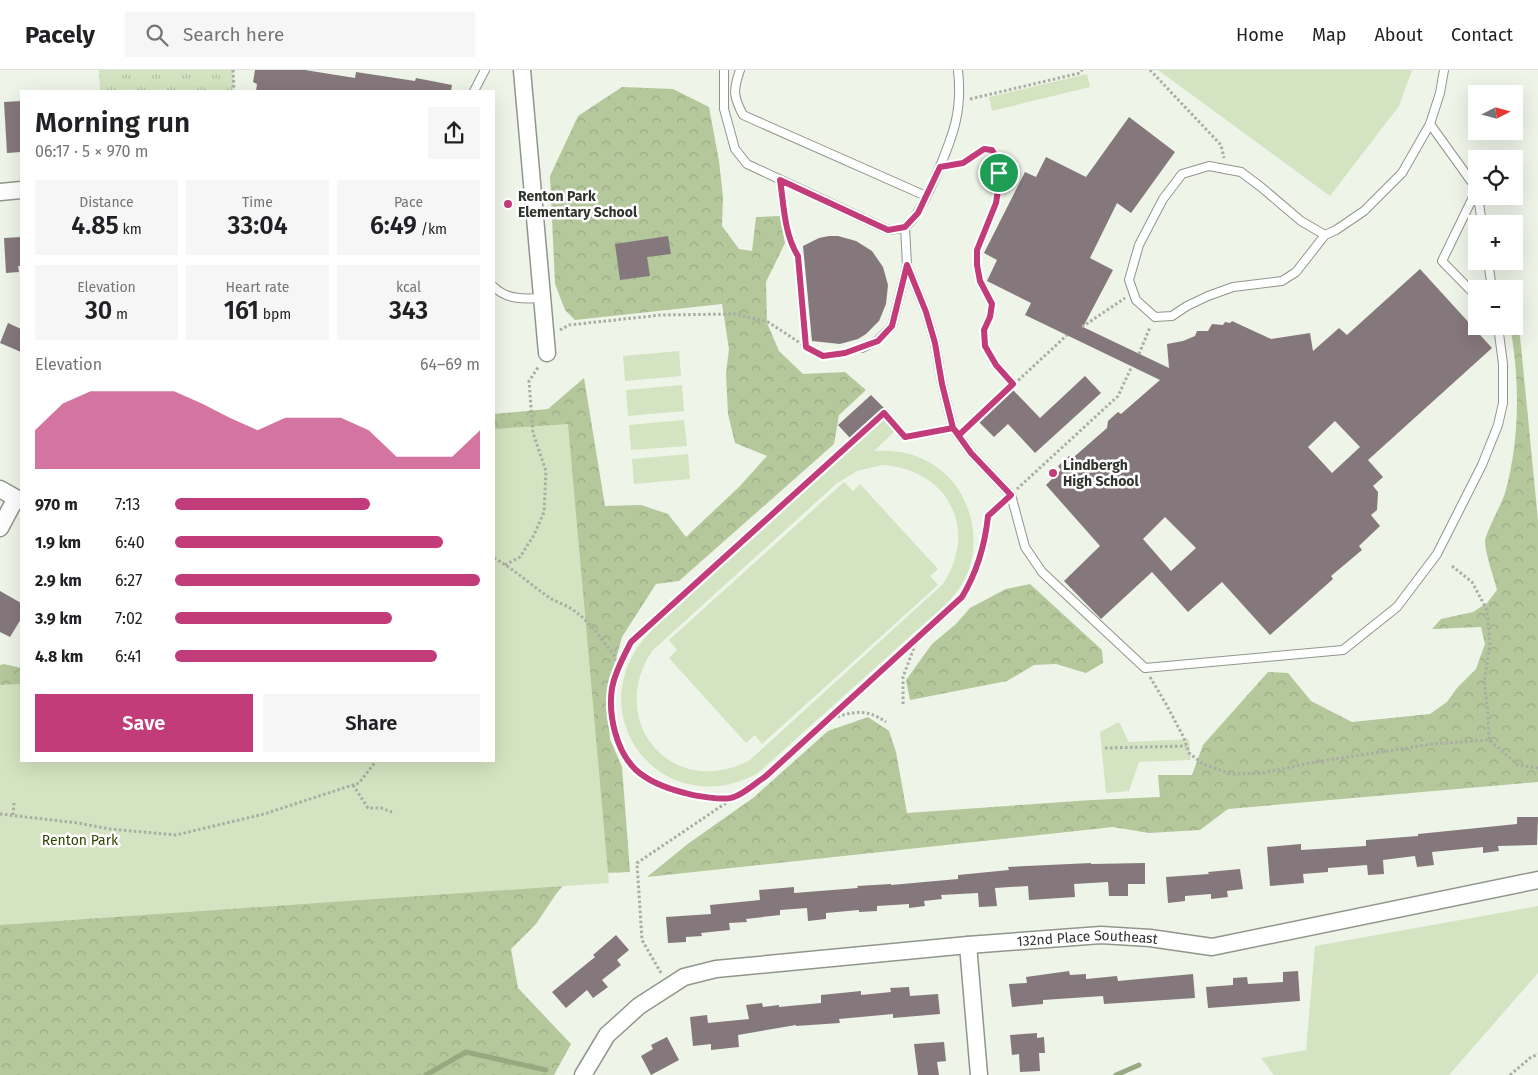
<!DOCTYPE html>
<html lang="en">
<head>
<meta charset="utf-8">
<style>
  body { margin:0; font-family:"Fira Sans",sans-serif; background:#f6f6f6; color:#202124; height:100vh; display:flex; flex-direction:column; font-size:19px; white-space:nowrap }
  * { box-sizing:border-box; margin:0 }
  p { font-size:16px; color:#757577 }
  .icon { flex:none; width:28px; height:28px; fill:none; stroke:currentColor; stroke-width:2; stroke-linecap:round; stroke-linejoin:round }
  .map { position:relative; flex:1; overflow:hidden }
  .panel { position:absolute; left:20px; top:20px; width:475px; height:672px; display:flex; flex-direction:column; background:#fff; border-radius:0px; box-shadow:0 5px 20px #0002 }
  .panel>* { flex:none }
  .needle { width:32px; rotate:84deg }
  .fabs { position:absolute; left:1468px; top:15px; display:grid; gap:10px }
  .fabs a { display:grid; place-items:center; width:55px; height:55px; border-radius:0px; background:#fff; box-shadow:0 5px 20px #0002; font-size:25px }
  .pin { position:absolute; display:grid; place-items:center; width:42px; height:42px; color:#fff; margin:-21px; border:2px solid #fff; border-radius:50%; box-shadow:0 1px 5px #0007 }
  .round { display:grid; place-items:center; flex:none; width:52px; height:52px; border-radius:0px; background:#f6f6f6 }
  .head { display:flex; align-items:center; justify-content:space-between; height:85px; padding:0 15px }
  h1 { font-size:28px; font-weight:600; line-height:38px }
  .metrics { display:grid; grid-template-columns:repeat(3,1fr); gap:8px; height:85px; padding:5px 15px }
  .metrics div { display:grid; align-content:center; border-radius:0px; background:#f6f6f6; text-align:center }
  .metrics b { font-size:25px; font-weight:600 }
  .metrics small { font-size:14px; font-weight:400 }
  .metrics p { font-size:14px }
  .chart { height:140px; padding:10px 15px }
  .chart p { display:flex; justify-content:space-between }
  .chart svg { width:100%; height:90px; margin-top:5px; fill:#c33c7a; opacity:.7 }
  .action { display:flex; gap:10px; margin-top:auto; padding:10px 15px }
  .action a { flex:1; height:58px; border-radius:0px; background:#c33c7a; color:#fff; font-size:20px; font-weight:600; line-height:58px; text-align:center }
  .action a+a { background:#f6f6f6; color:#202124 }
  ul { padding:0 15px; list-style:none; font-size:16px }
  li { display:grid; grid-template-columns:80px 60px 1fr; align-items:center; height:38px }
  li i { height:12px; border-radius:6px; background:#c33c7a }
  header { display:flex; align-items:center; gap:30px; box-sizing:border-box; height:70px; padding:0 25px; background:#fff; border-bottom:1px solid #e0e0e0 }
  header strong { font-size:24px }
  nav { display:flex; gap:28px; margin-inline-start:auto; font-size:18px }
  .search { width:350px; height:45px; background:#f6f6f6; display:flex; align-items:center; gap:12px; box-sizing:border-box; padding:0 18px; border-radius:0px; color:#757577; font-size:19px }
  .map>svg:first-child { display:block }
  .grass { fill:url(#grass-tufts) }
  .forest { fill:url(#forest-crowns) }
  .park { fill:#d4e3c1; fill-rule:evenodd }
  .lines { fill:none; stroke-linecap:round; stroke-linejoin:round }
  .stream { stroke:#97aa7f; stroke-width:5 }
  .building { fill:#85787c; fill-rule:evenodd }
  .lane-casing { stroke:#91968b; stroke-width:10 }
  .street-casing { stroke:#91968b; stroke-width:19 }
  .path { stroke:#a9ada4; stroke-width:3; stroke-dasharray:2.5 2.5; stroke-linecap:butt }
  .lane { stroke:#fff; stroke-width:8 }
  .street { stroke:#fff; stroke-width:16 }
  .route-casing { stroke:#fff; stroke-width:10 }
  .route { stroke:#c33c7a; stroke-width:6 }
  .poi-dot { fill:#c33c7a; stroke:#fff; stroke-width:2 }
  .labels { text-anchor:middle; stroke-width:5; stroke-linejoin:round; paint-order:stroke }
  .poi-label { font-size:14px; font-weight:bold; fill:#31332e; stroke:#fff; text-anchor:start }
  .park-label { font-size:14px; fill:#2e4500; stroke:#fff }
  .street-label { font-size:14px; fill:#31332e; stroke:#fff }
</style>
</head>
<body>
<header>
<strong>Pacely</strong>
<div class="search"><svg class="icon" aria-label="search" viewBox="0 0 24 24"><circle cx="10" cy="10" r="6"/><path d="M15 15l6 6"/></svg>Search here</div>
<nav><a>Home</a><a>Map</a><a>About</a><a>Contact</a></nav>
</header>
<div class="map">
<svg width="1538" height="1005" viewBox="0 0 1538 1005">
  <defs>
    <pattern id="grass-tufts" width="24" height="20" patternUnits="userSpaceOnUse" patternTransform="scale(1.25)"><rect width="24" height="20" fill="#d4e3c1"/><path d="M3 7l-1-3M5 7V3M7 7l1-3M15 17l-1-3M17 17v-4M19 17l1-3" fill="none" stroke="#b6c3a6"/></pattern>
    <pattern id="forest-crowns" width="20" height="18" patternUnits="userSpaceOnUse" patternTransform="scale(1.25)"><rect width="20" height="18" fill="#b4c89b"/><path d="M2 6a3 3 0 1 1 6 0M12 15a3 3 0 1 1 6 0" fill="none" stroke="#9bac86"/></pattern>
  </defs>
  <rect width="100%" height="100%" fill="#eef4e8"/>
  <!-- grass -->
  <path class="grass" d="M99,0h134l1,21h-134z"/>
  <!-- forest -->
  <g class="forest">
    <path d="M622,17l51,2 36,18 10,54 4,36 -1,29 17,23 13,2 4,-34 24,-1 5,27 -19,39 1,41 12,28 24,23 42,-2 21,18 -27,25 -5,29 -155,137 -23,3 -34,53 -8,29 -7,40 3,33 12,28 8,105 -57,2 -17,20 -20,30 -25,25 7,39 53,56 -17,31h-554v-410l4,-1 17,4v93h473v-347l54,-5 36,-31 21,128 36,-1 27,9 18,23 54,-51 27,-30 -32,-13 -7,-29 -2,-41 3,-24 -7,-45 -147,16 -10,-10 -10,-26 -5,-108 28,-60z"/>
    <path d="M1515,215l23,235v262l-310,27 -28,21 -51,3 -36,-6 -466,50 42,-34 64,-45 75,-67 40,-14 21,14 7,21 11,61 185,-13 68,-3 -2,-22h34l11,-30 65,-73 20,1 23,28 41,21 78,-8 17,-12 10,-14 19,-19 9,-25 -4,-17 -49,2 9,-10 32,-7 14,-9 10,-13c-4,-16 -11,-33 -12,-48 0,-9 17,-38 20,-49 15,-53 15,-113 5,-167h4v-37h-11v-3z"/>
    <path d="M1030,514l72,66 1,13 -17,10 -30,-9 -22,1 -27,16 -97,19 -4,-20 26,-36 24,-20 14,-16 36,-19z"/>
  </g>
  <!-- park -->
  <g class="park">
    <path d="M1158,0h254l-13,36 -69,90z"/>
    <path d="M1087,4l3,13 -98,24 -3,-14z"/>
    <path d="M679,281l2,25 -56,5 -2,-25z"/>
    <path d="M682,315l2,26 -56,5 -2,-26z"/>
    <path d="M684,350l3,26 -56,4 -2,-25z"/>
    <path d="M884,350l10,12 -20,19c18,-1 35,1 51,9 44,21 61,79 39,121 -5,9 -12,17 -19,24l-187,168c-96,53 -184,-61 -108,-141zM882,395c66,4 97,64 61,119l-193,176c-76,41 -145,-37 -98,-109l184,-167 21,-13z"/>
    <path d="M568,354l41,459 -609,42v-240l21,-1v77h473v-332z"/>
    <path d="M688,384l2,25 -56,5 -2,-25z"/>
    <path d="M844,412l9,9 7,-7 78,85 -8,7 8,9 -176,159 -7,-9 -9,8 -77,-85 8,-8 -8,-10z"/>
    <path d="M1119,652l10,20 60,-3 2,21 -52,2 -10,29 -23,2 -6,-61z"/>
    <path d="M1538,836v67l-89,102h-175l-13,-17 45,-8 9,-104z"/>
  </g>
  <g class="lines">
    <!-- stream -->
    <g class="stream">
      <path d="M426,1005l40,-23 80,18"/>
      <path d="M1116,1005l23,-10"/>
    </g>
  </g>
  <!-- building -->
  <g class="building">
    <path d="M255,0h50l50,8 1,-6 59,9 1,-3 36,7 -1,6h-195l1,-7 -4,-2z"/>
    <path d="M21,31v51l-14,1 -3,-51z"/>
    <path d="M1129,47l46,35 -44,61 -14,-10 -27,55 23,12 -30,57 86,41 -2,-24 16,-3 12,-5 2,-5h11l4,-7 11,1 2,-3 5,1 2,-2 39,18 39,-6 3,18 26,-23 8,7 73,-66 72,79 -124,112 15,17 -10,9 5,6 -1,18 -6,5 9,11 -21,20 3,4 -31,26 2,3 -63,56 -48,-53 -34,30 -36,-40 -51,47 -37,-38 36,-35 -54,-61 15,-15 -3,-4 11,-10h6l32,-28 1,-7 10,-9 3,2 39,-34 -135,-65 6,-12 -44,-22 10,-21 -13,-7 41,-81 11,5 10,-20 40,20zM1335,351l25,26 -28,26 -24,-26zM1165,447l31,31 -25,23 -28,-32z"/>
    <path d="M668,166l3,18 -24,3 3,19 -30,4 -5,-36z"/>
    <path d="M829,166h9l18,5 16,10 11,16 5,18 -2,19 -7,17 -13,13 -8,5 -18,5 -28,-3 -9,-95 16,-8z"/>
    <path d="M21,167v29h-3l1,6 -13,1 -2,-35z"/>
    <path d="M8,253l13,6v23l-21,-9z"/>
    <path d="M1085,306l16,17 -66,60 -27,-29 -14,13 -15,-15 34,-32 27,28z"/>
    <path d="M871,325l13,13 -34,30 -12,-13z"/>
    <path d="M0,521l21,12v16l-11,18 -10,-5z"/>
    <path d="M1517,747h21l-1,28 -39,1 1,5 -16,2v-6l-51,5 2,13 -17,2 -2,-11 -32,4 1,14 -16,1 -1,-10 -39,3v4l-25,2 1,9 -34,3 -3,-39 34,-3v6l65,-4v-6l52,-4v-2l99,-10z"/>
    <path d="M1091,793v1l54,-1v21h-17v12h-19l-1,-14 -34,2 1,13 -46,3 -1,-14 -33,2 2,18 -18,1 -1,-14 -37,2 1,4 -18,2 1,5 -16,2v-4l-32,2v5l-18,1v-2l-33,3v6l-18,2 -1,-13 -27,2v5l-34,4 1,3 -18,1 1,7 -29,3 1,3 -16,1v5l-18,1 -2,-26 45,-3 -1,-9 50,-5 -1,-10 35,-3v6l64,-5 -1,-2 34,-2v1l67,-6v-4l51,-5 -1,-3z"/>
    <path d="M1240,799l3,20 -16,2 1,6 -17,2v-5l-26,2v5l-17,2 -2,-26 43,-3 -1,-2z"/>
    <path d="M616,865l13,15 -12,10 4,5 -19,15 6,7 -15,11 -6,-8 -21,18 -14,-16 43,-35 -2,-2z"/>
    <path d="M1069,901l1,4 16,-1v5l31,-3 1,5 75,-7 2,24 -91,6 -1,-8 -60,4v4l-31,3 -3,-23 18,-1 -1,-6z"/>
    <path d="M1298,901l2,30 -92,7 -2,-21 27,-2v-7l14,-1 1,7 35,-2v-10z"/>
    <path d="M909,917l1,9 28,-2 2,20 -47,4v-4l-54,5 1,4 -44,3v-1l-58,10 1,12 -28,3v-6l-18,2 -3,-29 17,-2 1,8 41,-4 -3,-14 16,-2 1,4 16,-2v2l42,-4v-8l40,-4v4l30,-3 -1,-4z"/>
    <path d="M1037,963v5l7,-1 1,16h-6l1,18 -20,1 -1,-18 -7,1 -2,-20z"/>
    <path d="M667,967l12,23 -28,15 -10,-19 12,-7 -2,-4z"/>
    <path d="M944,972l2,19 -9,1 2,13h-21l-4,-31z"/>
  </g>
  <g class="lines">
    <!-- lane casing -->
    <g class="lane-casing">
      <g id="lane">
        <path d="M724,0v39l11,40 12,15 141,66c5,-1 12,-1 16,-3 17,-7 48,-87 52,-107 4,-18 4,-32 2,-50"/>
        <path d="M740,0c-7,20 -7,26 3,45l183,81"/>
        <path d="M474,21l11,-21"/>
        <path d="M1430,54l46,64"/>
        <path d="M1476,121l-34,70 34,35"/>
        <path d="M1478,126l4,28"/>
        <path d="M905,157l2,38 19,47 9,31 7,41 11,44 18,25 40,42 14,52 17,25 103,96 198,-18 54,-43 40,-53 45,-89 16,-40 5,-22v-39l-5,-38"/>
        <path d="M1325,165l-24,-14 -40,-34 -20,-15 -32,-6 -27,8 -19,25 -24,46 -10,35 7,20 19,17 17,-1 15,-10 21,-10 25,-9 49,-6 14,-9 29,-37 11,-5 28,-19 38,-38 28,-49 10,-31 4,-23"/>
        <path d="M1488,191l4,28"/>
        <path d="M494,217c13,13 31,12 48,11"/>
        <path d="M862,278l15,-7 15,-15 15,-61"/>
      </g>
    </g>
    <!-- street casing -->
    <g class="street-casing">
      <g id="street">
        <path d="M522,0l25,283"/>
        <path d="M0,122l21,-2"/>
        <path d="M0,419l21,12"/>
        <path d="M0,458l16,-30"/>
        <path d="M968,875l11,130"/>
        <path id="s1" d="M583,1005l24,-40 32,-29 45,-29 32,-8 252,-24 133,-10 49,3 62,9 326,-67"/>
      </g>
    </g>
    <!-- path -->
    <g class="path">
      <path d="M233,0l1,21"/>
      <path d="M1150,0l71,75 3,13"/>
      <path d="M970,29l110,-26 2,-3"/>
      <path d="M951,95l12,-2 21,-14 8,2 6,9 1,24 -3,19 -19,47v15l3,16 12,23 -2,13 -7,13 2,16 11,19 17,19"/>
      <path d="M782,122c3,23 4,45 16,64l8,91"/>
      <path d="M1082,257l43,-29"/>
      <path d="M560,260l9,-5 92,-10 74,-1 33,8 43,28 12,6 29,-5"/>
      <path d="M1139,284l11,-27"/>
      <path d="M967,358l100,-93"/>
      <path d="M1017,419l101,-93 14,-30"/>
      <path d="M494,488c20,11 37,27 56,40 6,4 14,6 20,10 16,10 26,24 37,38 3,4 7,8 9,13 5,9 -3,20 -4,29 -1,6 -1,13 -1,19 0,6 2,13 3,19 12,59 67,71 119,72"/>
      <path d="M505,495l15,-8 14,-22 10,-23 2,-41 -13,-38 -4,-52 10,-15"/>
      <path d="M1452,496l20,16 15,28 3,34 -6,38 4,30 1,28"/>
      <path d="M618,598l13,-26 253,-229 21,24 38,-7"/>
      <path d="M1150,607l16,27 18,34 5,15 14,11 28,10 32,-1 52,-11 118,-18 56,-4 29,25 20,3"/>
      <path d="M903,634v-27l15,-40"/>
      <path d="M828,650c24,-8 36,-13 58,2"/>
      <path d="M1105,678l81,-2"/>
      <path d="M353,715l15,23h13l11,4"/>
      <path d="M0,744l78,9 32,6 66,6 88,-21 95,-31 17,-22"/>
      <path d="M13,745l1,-12"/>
      <path d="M661,903l-19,-33 -5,-77 129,-87 196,-179c15,-25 22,-52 26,-81l14,-12"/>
      <path d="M1510,1005l20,-17 8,-4"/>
    </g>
    <!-- lane -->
    <use href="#lane" class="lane"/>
    <!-- street -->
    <use href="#street" class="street"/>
  </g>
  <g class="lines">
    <!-- route casing -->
    <g class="route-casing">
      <path id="route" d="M999,103l-1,-13 -6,-10 -8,-1 -21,14 -23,4 -22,46 -13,14 -17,3 -108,-50c4,25 4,54 18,76l8,91 17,9 22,-3 33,-12 14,-15 15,-61 19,47 9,31 7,41 11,44 18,25 40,42 -23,21c-3,29 -11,56 -26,81l-196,179c-9,6 -22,18 -32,21 -9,4 -39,-1 -49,-4 -16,-4 -37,-12 -49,-23 -20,-19 -28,-55 -24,-82 3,-17 12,-32 19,-46l253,-229 21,24 48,-9 6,7 54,-51 -17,-19 -11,-19 -1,-16 6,-13 2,-13 -12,-23 -3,-16v-15l19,-47 3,-19v-11"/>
    </g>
    <!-- route -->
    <use href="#route" class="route"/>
  </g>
  <!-- markers -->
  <g class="poi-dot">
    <circle cx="508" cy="134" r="5"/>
    <circle cx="1053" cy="403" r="5"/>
  </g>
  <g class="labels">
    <!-- poi labels -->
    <g class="poi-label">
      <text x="518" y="131">Renton Park<tspan x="518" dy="16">Elementary School</tspan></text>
      <text x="1063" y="400">Lindbergh<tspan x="1063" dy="16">High School</tspan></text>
    </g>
    <!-- park labels -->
    <g class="park-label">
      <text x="80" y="775">Renton Park</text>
    </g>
    <!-- street labels -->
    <g class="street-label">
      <text dy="5" stroke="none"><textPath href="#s1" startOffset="549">132nd Place Southeast</textPath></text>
    </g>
  </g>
</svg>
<div class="fabs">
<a><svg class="needle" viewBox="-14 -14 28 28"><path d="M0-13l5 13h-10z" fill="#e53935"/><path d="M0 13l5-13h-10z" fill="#757577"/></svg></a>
<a><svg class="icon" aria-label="locate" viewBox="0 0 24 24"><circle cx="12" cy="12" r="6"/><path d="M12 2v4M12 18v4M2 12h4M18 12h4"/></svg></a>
<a>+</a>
<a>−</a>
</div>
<div class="pin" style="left:999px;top:103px;background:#1e9e55"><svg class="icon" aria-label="arrive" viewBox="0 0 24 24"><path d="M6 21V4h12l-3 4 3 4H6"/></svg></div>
<section class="panel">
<div class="head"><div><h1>Morning run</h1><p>06:17 · 5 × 970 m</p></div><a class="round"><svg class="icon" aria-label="share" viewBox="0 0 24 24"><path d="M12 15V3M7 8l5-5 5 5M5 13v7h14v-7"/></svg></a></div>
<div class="metrics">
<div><p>Distance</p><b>4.85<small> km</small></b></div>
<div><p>Time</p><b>33:04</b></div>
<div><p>Pace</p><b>6:49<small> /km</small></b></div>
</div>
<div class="metrics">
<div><p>Elevation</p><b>30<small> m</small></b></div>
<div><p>Heart rate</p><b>161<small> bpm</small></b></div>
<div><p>kcal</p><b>343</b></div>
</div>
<div class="chart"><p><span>Elevation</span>64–69 m</p>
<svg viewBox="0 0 160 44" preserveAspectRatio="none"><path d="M0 44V25L10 12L20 6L30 6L40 6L50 6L60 12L70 19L80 25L90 19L100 19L110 19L120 25L130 38L140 38L150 38L160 25V44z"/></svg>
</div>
<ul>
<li><b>970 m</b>7:13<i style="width:64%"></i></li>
<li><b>1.9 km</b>6:40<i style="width:88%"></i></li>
<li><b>2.9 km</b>6:27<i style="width:100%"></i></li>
<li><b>3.9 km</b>7:02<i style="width:71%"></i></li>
<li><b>4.8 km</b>6:41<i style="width:86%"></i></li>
</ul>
<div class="action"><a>Save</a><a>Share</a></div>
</section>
</div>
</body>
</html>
